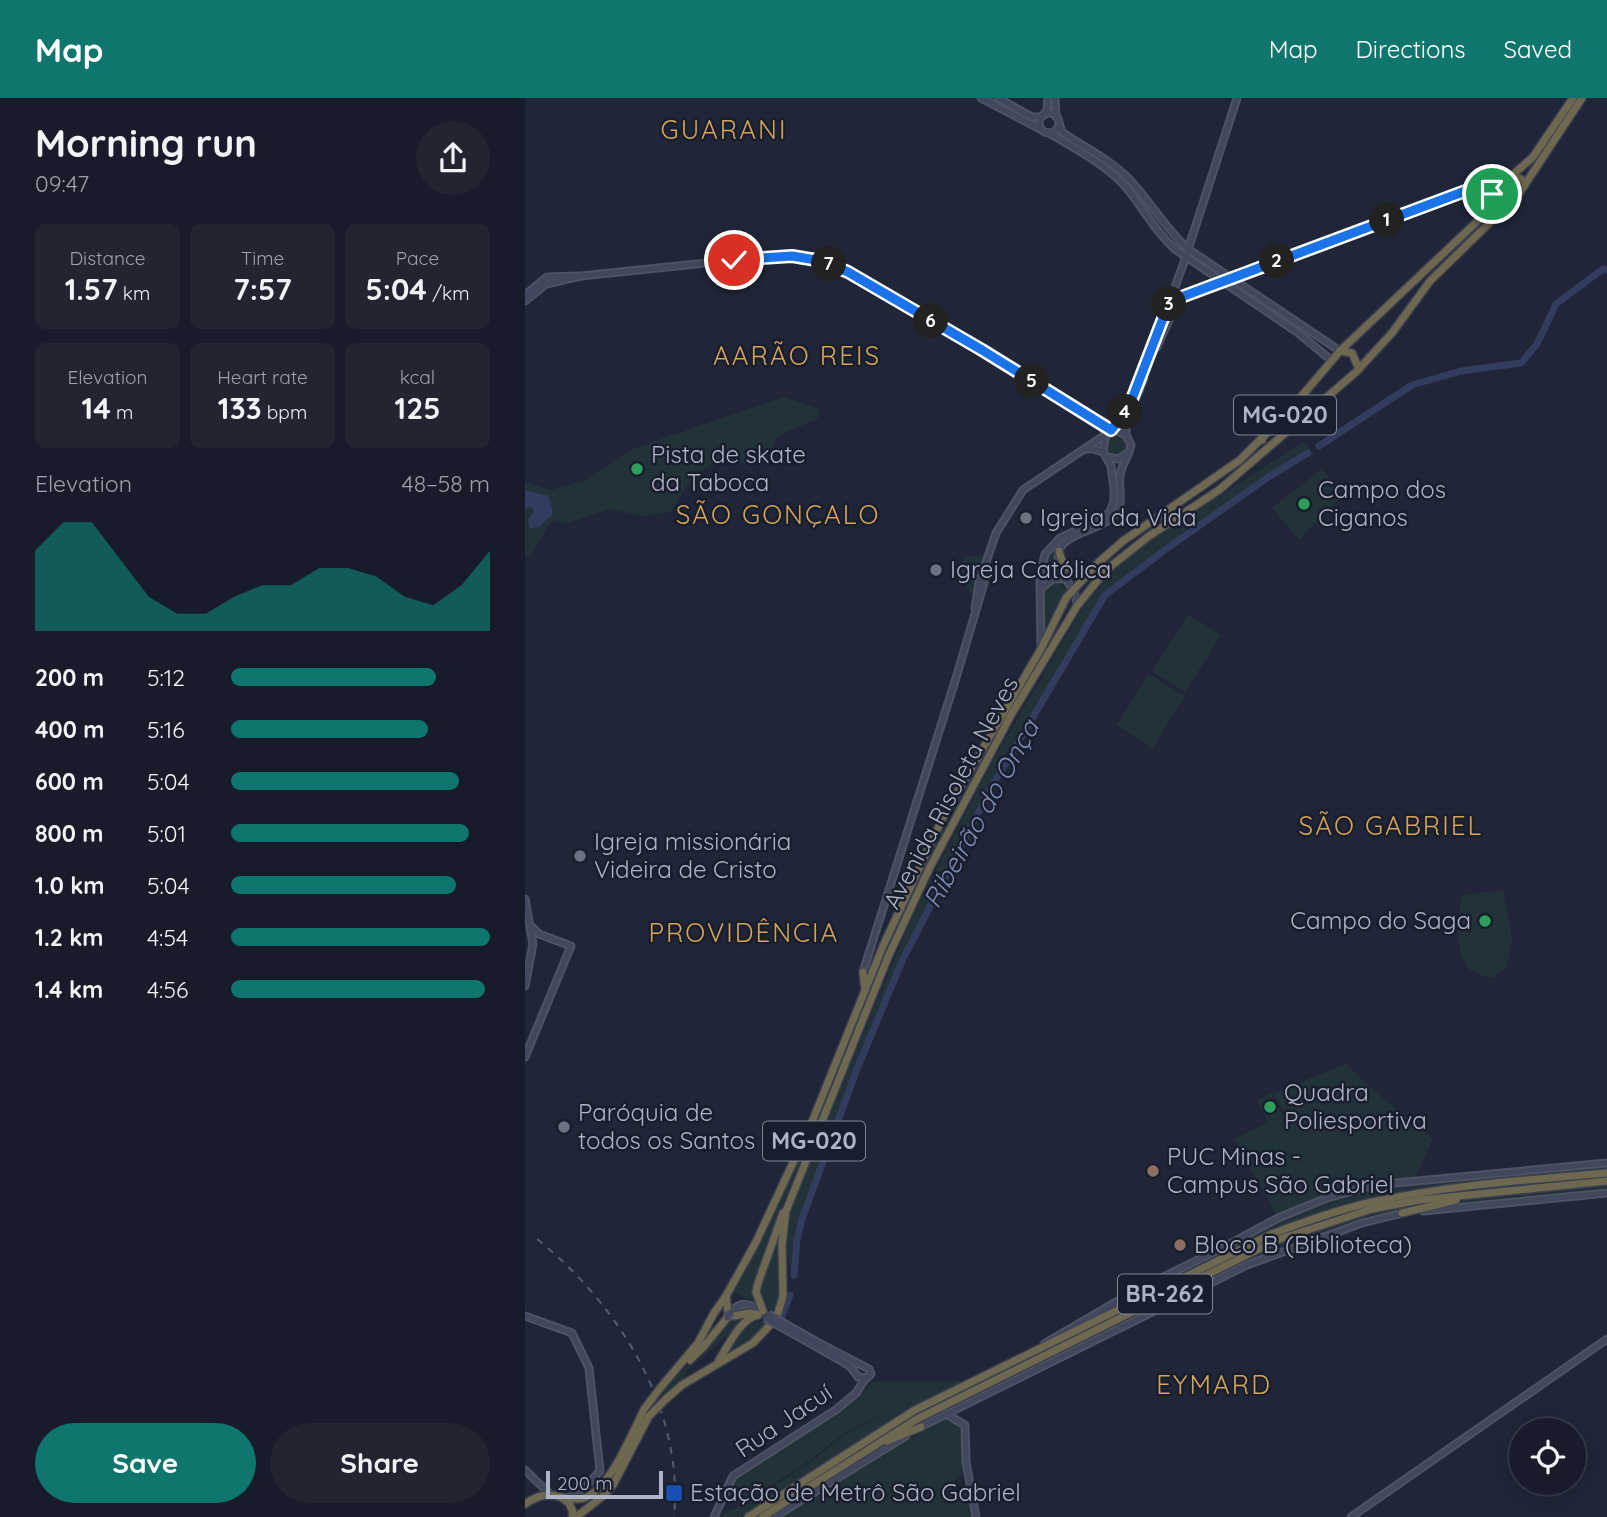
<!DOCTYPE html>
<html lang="en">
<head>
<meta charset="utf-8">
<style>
  body { margin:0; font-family:Quicksand,sans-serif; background:#212532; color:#f1f3f6; height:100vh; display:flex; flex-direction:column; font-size:26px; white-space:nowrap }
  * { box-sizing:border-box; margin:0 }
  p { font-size:23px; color:#9fa1a8 }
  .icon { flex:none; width:38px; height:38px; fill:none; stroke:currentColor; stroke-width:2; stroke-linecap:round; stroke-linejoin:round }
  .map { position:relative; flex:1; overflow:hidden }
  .side { display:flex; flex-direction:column; background:#181c2a; width:525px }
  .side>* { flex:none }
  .buttons { position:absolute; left:984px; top:1320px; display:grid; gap:14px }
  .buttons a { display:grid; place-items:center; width:77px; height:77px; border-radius:50%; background:#181c2a; box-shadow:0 4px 18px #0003,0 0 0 2px #363a47; font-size:35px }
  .scale { position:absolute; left:21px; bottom:18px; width:117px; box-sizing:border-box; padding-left:7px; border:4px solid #aeb3c5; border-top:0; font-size:19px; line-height:24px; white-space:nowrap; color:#aeb3c5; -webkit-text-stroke:5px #191e2d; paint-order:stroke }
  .pin { position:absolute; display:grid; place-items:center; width:60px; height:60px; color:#fff; margin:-30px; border:4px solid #fff; border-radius:50%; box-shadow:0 2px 7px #0007 }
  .km { position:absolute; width:35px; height:35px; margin:-18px; border-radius:50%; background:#222; color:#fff; font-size:19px; line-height:35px; text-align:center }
  .round { display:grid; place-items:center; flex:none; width:74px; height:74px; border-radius:37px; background:#212532 }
  .head { display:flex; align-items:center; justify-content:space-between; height:119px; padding:0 35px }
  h1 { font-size:38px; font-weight:800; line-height:52px }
  .metrics { display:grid; grid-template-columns:repeat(3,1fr); gap:10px; height:119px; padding:7px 35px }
  .metrics div { display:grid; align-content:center; border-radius:10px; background:#212532; text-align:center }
  .metrics b { font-size:30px; font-weight:800 }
  .metrics small { font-size:19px; font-weight:400 }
  .metrics p { font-size:19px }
  .chart { height:196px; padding:14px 35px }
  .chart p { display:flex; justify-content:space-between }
  .chart svg { width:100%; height:126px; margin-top:7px; fill:#0f766e; opacity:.7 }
  .primary-button { display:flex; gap:14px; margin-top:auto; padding:14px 35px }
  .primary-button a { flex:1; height:80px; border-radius:42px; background:#0f766e; color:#fff; font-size:28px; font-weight:800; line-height:80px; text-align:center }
  .primary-button a+a { background:#212532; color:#f1f3f6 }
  ul { padding:0 35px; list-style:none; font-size:23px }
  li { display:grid; grid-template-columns:112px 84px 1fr; align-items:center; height:52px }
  li i { height:18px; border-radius:9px; background:#0f766e }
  header { display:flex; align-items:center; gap:42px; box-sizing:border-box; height:98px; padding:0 35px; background:#0f766e; color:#fff }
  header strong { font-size:33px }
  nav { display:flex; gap:38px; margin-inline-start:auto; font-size:24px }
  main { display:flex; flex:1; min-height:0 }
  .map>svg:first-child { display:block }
  .green { fill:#223239 }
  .water { fill:#313c5e }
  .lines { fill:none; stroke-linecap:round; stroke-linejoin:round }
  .river { stroke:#313c5e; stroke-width:7 }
  .secondary-casing { stroke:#4e5363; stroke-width:9 }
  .highway-casing { stroke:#3b4050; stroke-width:10 }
  .secondary { stroke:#41475c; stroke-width:5 }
  .highway { stroke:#6f6850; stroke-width:7 }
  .rail { stroke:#555b70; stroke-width:2; stroke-dasharray:7 7; stroke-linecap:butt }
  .secondary-bridge-casing { stroke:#4e5363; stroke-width:9; stroke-linecap:butt }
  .highway-bridge-casing { stroke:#3b4050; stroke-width:10; stroke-linecap:butt }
  .secondary-bridge { stroke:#41475c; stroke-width:5 }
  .highway-bridge { stroke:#6f6850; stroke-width:7 }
  .route-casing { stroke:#fff; stroke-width:14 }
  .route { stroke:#1a73e8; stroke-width:9 }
  .leisure-dot { fill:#2e9e5b; stroke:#191e2d; stroke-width:2.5 }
  .worship-dot { fill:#6b7280; stroke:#191e2d; stroke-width:2.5 }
  .education-dot { fill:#8d6e63; stroke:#191e2d; stroke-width:2.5 }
  .transit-dot { fill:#1a4fb4; stroke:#191e2d; stroke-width:2.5 }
  .labels { text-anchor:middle; stroke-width:5; stroke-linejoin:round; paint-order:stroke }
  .shield { fill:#191e2d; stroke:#818697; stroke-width:2 }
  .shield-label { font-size:23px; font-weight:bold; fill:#aeb3c5 }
  .poi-label { font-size:24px; fill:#aeb3c5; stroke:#191e2d; text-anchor:start }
  .street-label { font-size:24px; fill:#aeb3c5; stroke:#191e2d }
  .neighbourhood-label { font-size:26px; letter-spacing:2px; fill:#d6a458; stroke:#191e2d }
  .water-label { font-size:26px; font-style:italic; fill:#7c8bb3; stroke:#191e2d }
</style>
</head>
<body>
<header>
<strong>Map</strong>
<nav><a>Map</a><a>Directions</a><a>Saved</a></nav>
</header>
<main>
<section class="side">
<div class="head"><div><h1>Morning run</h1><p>09:47</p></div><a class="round"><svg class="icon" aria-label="share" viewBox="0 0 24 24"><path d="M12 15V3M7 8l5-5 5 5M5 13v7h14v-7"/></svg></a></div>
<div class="metrics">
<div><p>Distance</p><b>1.57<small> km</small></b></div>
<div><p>Time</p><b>7:57</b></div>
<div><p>Pace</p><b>5:04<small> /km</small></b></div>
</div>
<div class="metrics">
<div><p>Elevation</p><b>14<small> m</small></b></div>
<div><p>Heart rate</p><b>133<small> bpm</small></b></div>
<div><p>kcal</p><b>125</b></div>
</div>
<div class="chart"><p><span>Elevation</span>48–58 m</p>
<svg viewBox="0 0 160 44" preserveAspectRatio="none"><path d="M0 44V16L10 6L20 6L30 19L40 32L50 38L60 38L70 32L80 28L90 28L100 22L110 22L120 25L130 32L140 35L150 28L160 16V44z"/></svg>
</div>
<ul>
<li><b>200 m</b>5:12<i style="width:79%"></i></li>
<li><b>400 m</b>5:16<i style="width:76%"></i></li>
<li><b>600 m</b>5:04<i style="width:88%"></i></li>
<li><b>800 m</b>5:01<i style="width:92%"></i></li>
<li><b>1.0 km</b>5:04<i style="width:87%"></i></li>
<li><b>1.2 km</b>4:54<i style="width:100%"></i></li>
<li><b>1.4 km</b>4:56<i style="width:98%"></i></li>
</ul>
<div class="primary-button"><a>Save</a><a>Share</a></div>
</section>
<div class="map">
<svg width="1082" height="1419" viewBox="0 0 1082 1419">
  <rect width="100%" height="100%" fill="#202638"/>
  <!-- green -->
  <g class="green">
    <path d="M259,299l36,12 -3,10 -38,16 -15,28h-51l-21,15 -21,34 -28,4 -34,-7 -45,15 -7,-4 -7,3 -20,33 -5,1v-75l26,8 35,-10 49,-32z"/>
    <path d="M591,334l12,8v7l-12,10 -9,-2c-3,-9 0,-18 9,-23z"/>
    <path d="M779,343l7,9 -91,60 -114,80 -131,227 -71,138 -57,138 -42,116 -9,29 -4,34c-8,-23 -4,-44 0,-68l122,-292 81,-155 87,-148 28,-35 43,-35z"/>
    <path d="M797,371l18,23 1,5 -42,43 -27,-32z"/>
    <path d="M536,443l-5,13 4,22 -18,6 4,-25z"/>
    <path d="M462,456l-14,43 -13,-20 3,-20z"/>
    <path d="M525,486h11l7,8 -25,38c0,-14 -6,-37 7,-46z"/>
    <path d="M549,497l-35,68 -85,151 -1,-6 109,-196z"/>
    <path d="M663,516l33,21 -36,57 -33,-20z"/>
    <path d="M624,576l36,22 -32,52 -36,-23z"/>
    <path d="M425,715l-3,9 -77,171 -2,-3 20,-49z"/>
    <path d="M978,792l9,49 -5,28 -13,11c-7,-2 -17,-3 -22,-7 -20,-16 -12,-53 -11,-76z"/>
    <path d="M339,902l1,5 -48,121 -40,92 -17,54 -3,33 -23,-14c53,-93 91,-192 130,-291z"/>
    <path d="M821,966l19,19 68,56 -19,41 193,-15v4c-80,8 -164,10 -242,30 -100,27 -191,77 -282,124 87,-49 176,-94 268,-132l-73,27 -44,-79 34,-17 -11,-22 14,-7 11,22 -4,2 7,-2 -12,-22z"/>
    <path d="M1082,1085v6l-156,15 30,-8z"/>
    <path d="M915,1102l-78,18 -103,37 -299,148 -56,25 385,-190c50,-17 99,-29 151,-38z"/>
    <path d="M253,1128l1,70 -6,16c-25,-16 -2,-63 5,-86z"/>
    <path d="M226,1216l-65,57 -1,6 -22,17 -1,-4 43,-41 25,-32z"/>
    <path d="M232,1223l10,3 -12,12 -32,20 21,-27z"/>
    <path d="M424,1283h13l-8,6 -53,27 -160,103h-24l34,-17 57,-36 35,-28 67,-37 -65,34 -43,33 -59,36 -5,1 -8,-7 2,-14 6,-7c45,-29 97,-54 134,-93l79,-1z"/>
    <path d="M421,1320l15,9c4,14 -1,32 1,48l-7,4 -1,6 3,6 10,2 4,24h-190l158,-96z"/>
  </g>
  <!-- water -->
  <path class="water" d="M0,392l24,6 4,18 -13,12 -10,3 -2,-9 6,-8 -2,-5 -7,1z"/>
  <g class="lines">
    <!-- river -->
    <g class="river">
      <path d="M794,348l93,-61 49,-14 60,-8 16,-19 19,-40 47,-35 4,1"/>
      <path d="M269,1177l3,-35 5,-21 55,-150 45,-108 88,-171 115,-195 64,-48 98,-69 41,-25"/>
      <path d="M257,1218l8,-21"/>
    </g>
    <!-- secondary casing -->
    <g class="secondary-casing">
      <g id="secondary">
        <path d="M456,0l61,32"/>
        <path d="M473,0l34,19h9"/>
        <path d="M530,0l1,19"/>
        <circle cx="524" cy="25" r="10"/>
        <path d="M519,17l3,-6 1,-11"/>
        <path d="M534,25l3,9c22,16 48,27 67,47 21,22 36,49 59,70l152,102"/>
        <path d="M524,35c25,15 56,31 76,53 18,21 30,46 51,64l121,82 34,28"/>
        <path d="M0,197l22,-18 31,-1"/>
        <path d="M0,203l21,-17 35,-8 193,-20h18l30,5 28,12 132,77 129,80"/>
        <path d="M644,205l33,-15 308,-113"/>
        <path d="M632,249l18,-40 9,-8"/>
        <path d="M601,337v-14l18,-42"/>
        <path d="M559,351h9l10,3"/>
        <path d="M581,359l12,2 10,-6"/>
        <path d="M515,491l13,-10h11"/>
        <path d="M552,508c1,-21 -24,-32 -18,-55 6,-19 45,-21 57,-38 8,-11 2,-26 4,-38 2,-11 9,-19 11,-30l-5,-10 -13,-6"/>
        <path d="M450,510l4,-25 17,-50 27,-43 82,-55"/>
        <path d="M516,549l-1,-70 5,-23 15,-16 43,-20 7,-6 4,-11v-12l-3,-23 -8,-14 2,-14 21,-26 27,-64 31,-86 53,-164"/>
        <path d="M0,801l8,45 -8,42"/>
        <path d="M338,874l93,-294 28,-95v-10"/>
        <path d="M0,959l46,-111 -32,-12 -7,-7"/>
        <path d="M898,1113l184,-18"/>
        <path d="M206,1214c10,-12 19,-8 31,-1"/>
        <path d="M0,1218l47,17 17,35 11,103 -11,12 -19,14"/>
        <path d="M292,1244l52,27 2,5 -4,4 -9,-1"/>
        <path d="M519,1246l91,-53 91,-45 52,-28 49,-20 47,-13 233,-22"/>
        <path d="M290,1248l35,20 8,11"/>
        <path d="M421,1316l19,11 1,37 10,55"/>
        <path d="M395,1329l327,-162 115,-42 41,-10"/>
        <path d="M0,1372l25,24"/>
        <path d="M189,1419l19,-41 104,-67 19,-16 9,-14"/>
        <path d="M249,1419l132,-81"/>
        <path d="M826,1419l256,-178"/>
      </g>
    </g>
    <!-- highway casing -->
    <g class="highway-casing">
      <g id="highway">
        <path d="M985,77l11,4 4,6"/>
        <path d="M815,253l12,2 7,16"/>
        <path d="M737,342l1,-24"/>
        <path d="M534,453c4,19 14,23 32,20"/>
        <path d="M338,874l2,18"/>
        <path d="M877,1115l54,-13"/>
        <path d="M201,1199l2,15 5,4 17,-3 8,2"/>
        <path d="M238,1213l-7,-19 2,-9 25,-70"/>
        <path d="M165,1262l15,-15 22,-27"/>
        <path d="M194,1262c10,-15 20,-40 39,-45"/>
        <path d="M136,1289l37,-44 16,-30 12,-17 30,-54 56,-120 71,-176 61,-131 97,-166 25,-51 33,-36 24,-21 117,-81 49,-49 51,-60 145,-137 16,-29 32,-28 40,-59"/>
        <path d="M141,1301l16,-14 71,-42 17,-18 8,-12 5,-17 -1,-52 4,-33 102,-254 42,-90 81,-152 66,-109 29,-36 43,-34 70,-46 137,-118 36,-39 38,-52 88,-86 64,-97"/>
        <path d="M362,1343l34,-14"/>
        <path d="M34,1398l10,7 4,9 -1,5"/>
        <path d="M0,1406c24,-16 29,-6 53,-5 29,0 55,-69 67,-91"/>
        <path d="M51,1419l27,-21 10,-11 36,-69"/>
        <path d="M223,1419l167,-107 357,-176c31,-12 63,-23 96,-31 78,-18 160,-23 239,-30"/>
        <path d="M237,1419l155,-98 360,-179 95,-31 47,-9 188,-19"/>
      </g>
    </g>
    <!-- secondary -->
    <use href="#secondary" class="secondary"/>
    <!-- highway -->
    <use href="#highway" class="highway"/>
    <!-- rail -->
    <path class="rail" d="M12,1141c82,66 147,170 137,278"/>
    <!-- secondary-bridge casing -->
    <g class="secondary-bridge-casing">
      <g id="secondary-bridge">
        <path d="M243,1216l49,28"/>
        <path d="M202,1220l4,-6"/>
        <path d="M240,1220l50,28"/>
      </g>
    </g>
    <!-- highway-bridge casing -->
    <g class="highway-bridge-casing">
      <g id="highway-bridge">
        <path d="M120,1310l16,-21"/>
        <path d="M124,1318l17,-17"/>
      </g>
    </g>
    <!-- secondary-bridge -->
    <use href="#secondary-bridge" class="secondary-bridge"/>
    <!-- highway-bridge -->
    <use href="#highway-bridge" class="highway-bridge"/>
  </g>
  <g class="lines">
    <!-- route casing -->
    <g class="route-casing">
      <path id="route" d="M209,162l58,-4 30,5 26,11 134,78 129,80 15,-18 6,-13 37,-96 7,-4 308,-115 8,10"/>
    </g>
    <!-- route -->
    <use href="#route" class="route"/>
  </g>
  <!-- markers -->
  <g class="leisure-dot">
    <circle cx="112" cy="371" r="7"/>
    <circle cx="779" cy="406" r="7"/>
    <circle cx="960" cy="823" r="7"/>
    <circle cx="745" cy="1009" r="7"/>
  </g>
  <g class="worship-dot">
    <circle cx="501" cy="420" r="7"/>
    <circle cx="411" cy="472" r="7"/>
    <circle cx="55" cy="758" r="7"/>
    <circle cx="39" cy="1029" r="7"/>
  </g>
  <g class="education-dot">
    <circle cx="628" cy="1073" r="7"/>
    <circle cx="655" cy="1147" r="7"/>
  </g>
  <rect class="transit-dot" x="140" y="1386" width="18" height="18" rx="3.5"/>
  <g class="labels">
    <!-- shield labels -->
    <g class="shield">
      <rect x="709" y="297.5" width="102" height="39" rx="5"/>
      <rect x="238" y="1023.5" width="102" height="39" rx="5"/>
      <rect x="593" y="1176.5" width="94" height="39" rx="5"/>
    </g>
    <g class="shield-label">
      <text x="760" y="325">MG-020</text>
      <text x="289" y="1051">MG-020</text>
      <text x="640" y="1204">BR-262</text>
    </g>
    <!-- poi labels -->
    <g class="poi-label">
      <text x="126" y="365">Pista de skate<tspan x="126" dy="28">da Taboca</tspan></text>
      <text x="793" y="400">Campo dos<tspan x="793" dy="28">Ciganos</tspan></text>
      <text x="515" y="428">Igreja da Vida</text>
      <text x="425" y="480">Igreja Católica</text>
      <text x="69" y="752">Igreja missionária<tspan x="69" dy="28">Videira de Cristo</tspan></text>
      <text x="946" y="831" text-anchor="end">Campo do Saga</text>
      <text x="759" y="1003">Quadra<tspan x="759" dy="28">Poliesportiva</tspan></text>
      <text x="53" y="1023">Paróquia de<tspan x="53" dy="28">todos os Santos</tspan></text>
      <text x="642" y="1067">PUC Minas -<tspan x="642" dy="28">Campus São Gabriel</tspan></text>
      <text x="669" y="1155">Bloco B (Biblioteca)</text>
      <text x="165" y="1403">Estação de Metrô São Gabriel</text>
    </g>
    <!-- street labels -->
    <g class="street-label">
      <text transform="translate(426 695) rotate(-62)" y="8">Avenida Risoleta Neves</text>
      <text transform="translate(259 1323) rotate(-34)" y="8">Rua Jacuí</text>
    </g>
    <!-- neighbourhood labels -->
    <g class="neighbourhood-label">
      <text x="199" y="41">GUARANI</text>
      <text x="272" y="267">AARÃO REIS</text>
      <text x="253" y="426">SÃO GONÇALO</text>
      <text x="866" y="737">SÃO GABRIEL</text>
      <text x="219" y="844">PROVIDÊNCIA</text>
      <text x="689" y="1296">EYMARD</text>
    </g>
    <!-- water labels -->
    <g class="water-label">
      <text transform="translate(456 716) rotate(-61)" y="9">Ribeirão do Onça</text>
    </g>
  </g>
</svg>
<div class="buttons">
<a><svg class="icon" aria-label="locate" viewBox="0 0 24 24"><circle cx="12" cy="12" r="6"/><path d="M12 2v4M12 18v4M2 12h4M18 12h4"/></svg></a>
</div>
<div class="scale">200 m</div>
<div class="pin" style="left:967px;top:96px;background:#1e9e55"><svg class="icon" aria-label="arrive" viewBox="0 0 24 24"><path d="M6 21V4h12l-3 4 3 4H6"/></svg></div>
<div class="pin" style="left:209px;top:162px;background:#d93025"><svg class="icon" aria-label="check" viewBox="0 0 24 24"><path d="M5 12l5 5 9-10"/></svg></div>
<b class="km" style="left:862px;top:122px">1</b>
<b class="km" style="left:752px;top:163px">2</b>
<b class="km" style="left:644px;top:206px">3</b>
<b class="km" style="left:600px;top:314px">4</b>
<b class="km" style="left:507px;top:283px">5</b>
<b class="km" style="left:406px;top:223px">6</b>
<b class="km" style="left:304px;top:166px">7</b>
</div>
</main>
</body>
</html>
